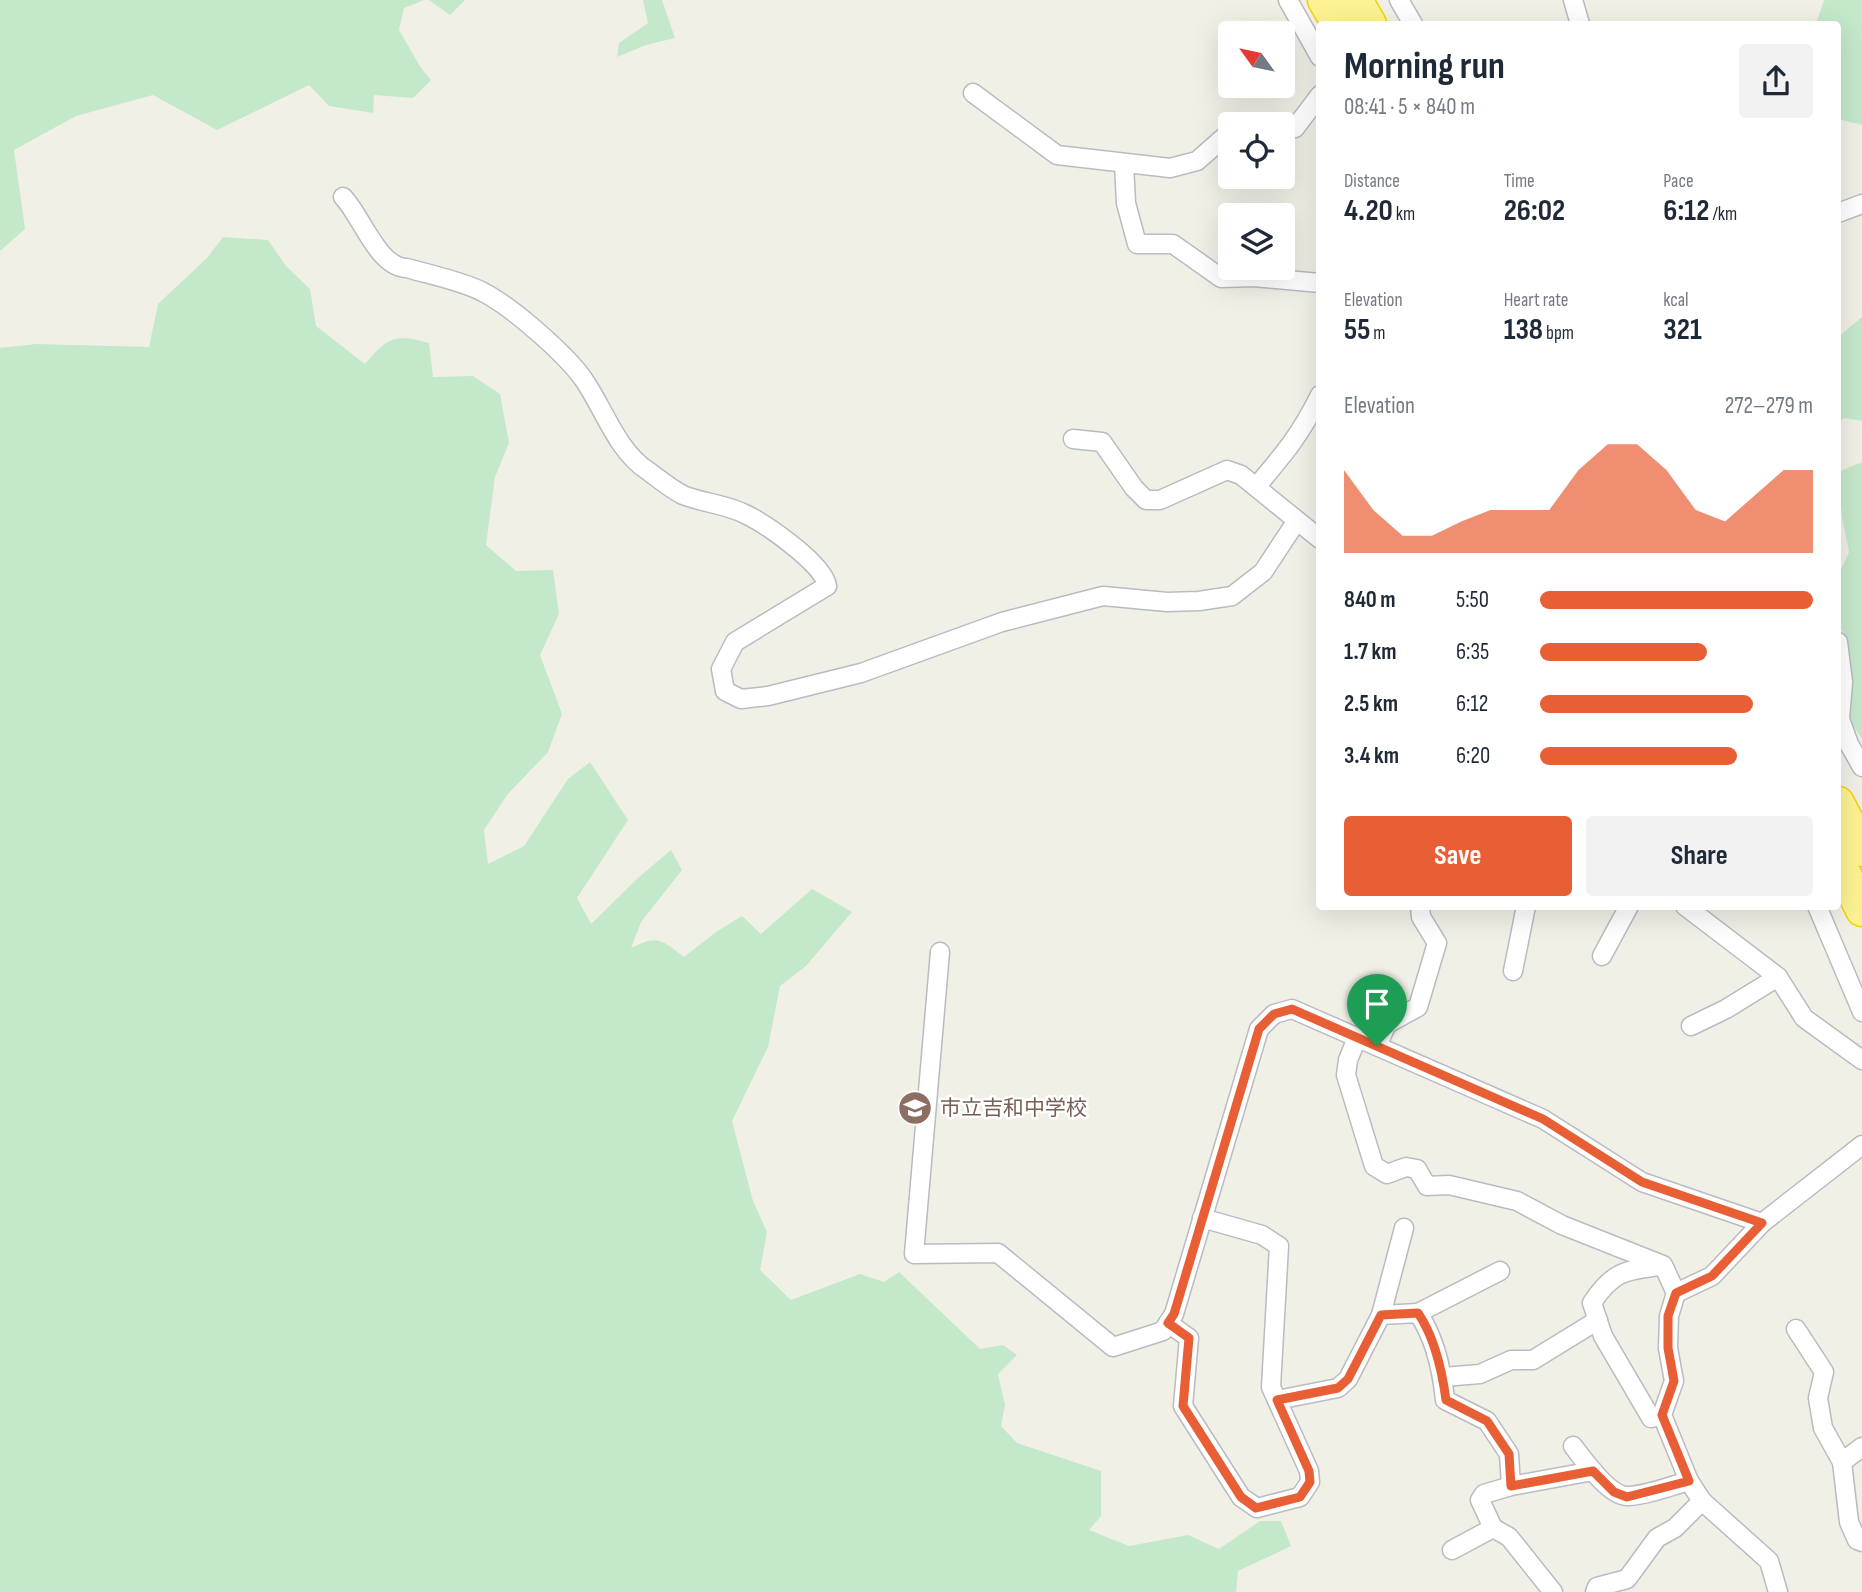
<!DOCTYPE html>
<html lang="en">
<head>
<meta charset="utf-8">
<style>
  body { margin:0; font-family:"Sofia Sans Condensed","Noto Sans JP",sans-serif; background:#f2f2f3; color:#1f2937; height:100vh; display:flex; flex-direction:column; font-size:26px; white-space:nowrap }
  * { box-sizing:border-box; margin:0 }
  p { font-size:23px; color:#747a83 }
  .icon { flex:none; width:38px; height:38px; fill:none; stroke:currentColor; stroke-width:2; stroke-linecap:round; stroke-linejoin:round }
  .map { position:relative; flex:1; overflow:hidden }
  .side { position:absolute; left:1316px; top:21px; width:525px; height:889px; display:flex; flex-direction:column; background:#fff; border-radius:7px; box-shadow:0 7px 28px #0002 }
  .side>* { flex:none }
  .needle { width:46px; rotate:303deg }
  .fabs { position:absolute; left:1218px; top:21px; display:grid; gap:14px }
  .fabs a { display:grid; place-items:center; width:77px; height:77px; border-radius:7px; background:#fff; box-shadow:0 7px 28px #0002; font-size:35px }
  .pin { position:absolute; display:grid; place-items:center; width:60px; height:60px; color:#fff; margin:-72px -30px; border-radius:50% 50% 50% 0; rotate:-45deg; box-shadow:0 0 7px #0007 }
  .pin .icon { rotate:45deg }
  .round { display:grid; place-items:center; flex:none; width:74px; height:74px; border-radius:7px; background:#f2f2f3 }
  .headline { display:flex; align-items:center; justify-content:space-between; height:119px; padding:0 28px }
  h1 { font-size:38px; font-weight:700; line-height:52px }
  .metrics { display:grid; grid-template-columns:repeat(3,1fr); gap:10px; height:119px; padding:7px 28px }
  .metrics div { display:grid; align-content:center }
  .metrics b { font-size:30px; font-weight:700 }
  .metrics small { font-size:19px; font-weight:400 }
  .metrics p { font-size:19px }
  .chart { height:196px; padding:14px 28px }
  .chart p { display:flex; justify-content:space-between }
  .chart svg { width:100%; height:126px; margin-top:7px; fill:#e95f35; opacity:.7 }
  .button { display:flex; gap:14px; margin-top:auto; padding:14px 28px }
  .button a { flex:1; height:80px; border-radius:7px; background:#e95f35; color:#fff; font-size:28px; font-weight:700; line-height:80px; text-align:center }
  .button a+a { background:#f2f2f3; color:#1f2937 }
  ul { padding:0 28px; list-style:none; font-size:23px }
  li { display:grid; grid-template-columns:112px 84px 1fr; align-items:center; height:52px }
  li i { height:18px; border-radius:9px; background:#e95f35 }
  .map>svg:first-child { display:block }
  .green { fill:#c4e8ca }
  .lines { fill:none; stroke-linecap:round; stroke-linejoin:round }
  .street-casing { stroke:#b9bbc1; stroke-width:21 }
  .highway-casing { stroke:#f7d101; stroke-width:35 }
  .street { stroke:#fff; stroke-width:18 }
  .highway { stroke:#fdf292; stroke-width:32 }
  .route-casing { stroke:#fff; stroke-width:14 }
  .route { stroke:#e95f35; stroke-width:9 }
  .labels { text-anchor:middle; stroke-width:5; stroke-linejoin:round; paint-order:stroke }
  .education-label { font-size:21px; fill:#785e54; stroke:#fff; text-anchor:start }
</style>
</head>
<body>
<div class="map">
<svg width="1862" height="1592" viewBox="0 0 1862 1592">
  <rect width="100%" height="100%" fill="#f1f0e7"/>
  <!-- green -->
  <g class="green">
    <path d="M0,0h424l-20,8 -5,22 22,38 10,12 -18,18 -39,-3 -1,18 -44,-7 -20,-21 -92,45 -64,-35 -77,21 -62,34 11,79 -25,22z"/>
    <path d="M429,0h36l-15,15z"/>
    <path d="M643,0h19l13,38 -29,7 -29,12 2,-14 29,-20z"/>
    <path d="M1824,0h38v125l-24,-6v-95h-22z"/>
    <path d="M223,237l45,3 18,26 24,23 6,37 49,38c22,-26 29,-31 64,-21l4,34 40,-1 27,18 9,49 -14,34 -9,68 30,26 37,-1 6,44 -19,41 22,59 -14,38 -41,43 -23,35 4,34 36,-18 44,-67 22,-17 38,58 -51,78 14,26 48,-47 32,-27 11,20 -41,52 -10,26c28,-14 30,-8 53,9l32,-25 26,-16 19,18 51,-45 40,23 -46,54 -26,20 -12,61 -36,74 21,80 14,31 -7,38 31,30 69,-26 24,8 15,-10 81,77 23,-4 14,10 -19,19 7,31 -4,21 16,17 84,28v45l-12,14 40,16 59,-11 31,14 41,-28h21l10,25 -53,25 -2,21h-1236v-1244l36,-4 113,3 9,-43 49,-46z"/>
    <path d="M1862,317v104l-18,-3 -6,5v-86z"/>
    <path d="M1862,462v277l-16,-24 1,-74 -9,-18v-47l11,-24 -7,-35 -4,-45z"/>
  </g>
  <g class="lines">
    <!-- street casing -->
    <g class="street-casing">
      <g id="street">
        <path d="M1288,0l32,57"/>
        <path d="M1399,0l14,24"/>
        <path d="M1573,0l7,24"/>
        <path d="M973,93l84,62 113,13 27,-7 33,-29"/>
        <path d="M1283,131l12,-3 25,-33"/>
        <path d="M1124,164l2,39 11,41h36l48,34 33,-1 66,6"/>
        <path d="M343,197c18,18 35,71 64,71 24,7 55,13 76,24 29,15 83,62 101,88 20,29 33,71 64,91 11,8 23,18 35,24 20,8 42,9 62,19 21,10 79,50 82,72l-92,56 -14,27 4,22 16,8 27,-3 93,-23 141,-51 101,-26 64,6 32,-1 33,-5 31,-24 33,-50"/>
        <path d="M1838,213l24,-9"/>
        <path d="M1073,439l29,3 32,46 12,12h14l67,-30 14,5 79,64"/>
        <path d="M1256,487c28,-33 45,-53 64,-92"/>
        <path d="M1838,642l5,40 -3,37 9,25 13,23"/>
        <path d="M1685,906l93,71 26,41 58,42"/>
        <path d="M1817,906l45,106"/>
        <path d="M940,952l-26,302 84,-1 115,94 50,-16 11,-17 85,-285 15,-15 18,-5 251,110 99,63 120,41"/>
        <path d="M1602,956l27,-50"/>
        <path d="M1513,971l13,-65"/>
        <path d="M1691,1026l35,-17 52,-32"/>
        <path d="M1357,1038l-9,22 -2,15 28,91 13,8 19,-7 11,2 10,17 22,-1 68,16 45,24 101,40 13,28 -7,23 -1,32 6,33 -12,34 27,66 13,20 67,60 9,31"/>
        <path d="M1377,1046l10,-22 31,-17 19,-64 -16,-26 -1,-11"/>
        <path d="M1660,1266c-35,4 -48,6 -68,37l11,33 48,82 11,-3"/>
        <path d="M1676,1293l36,-17 50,-53 100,-78"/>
        <path d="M1418,1313l82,-42"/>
        <path d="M1381,1315l23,-87"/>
        <path d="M1168,1323l21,15 -6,68 58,91 16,11 43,-11 10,-15 -1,-11 -38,-84 8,-141 -17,-11 -60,-17"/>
        <path d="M1796,1329l28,43 -6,26 5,30 19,34 7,60 8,18 5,2"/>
        <path d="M1443,1377l37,-3 31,-14h22l65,-40"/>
        <path d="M1277,1400l61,-12 10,-9 33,-64 37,-2c17,25 24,57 27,87l42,21 22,33 2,32"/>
        <path d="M1573,1446c11,14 37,52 56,50 20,-1 41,-10 60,-15"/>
        <path d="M1842,1462l20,-15"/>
        <path d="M1493,1528l16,9 44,55"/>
        <path d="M1452,1550l41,-22 -13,-28 4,-6 27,-8 82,-15"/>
        <path d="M1595,1592l2,-5 30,-8 30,-41 18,-10 27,-27"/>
      </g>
    </g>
    <!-- highway casing -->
    <g class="highway-casing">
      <g id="highway">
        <path d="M1324,0l14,24"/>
        <path d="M1356,0l14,24"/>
        <path d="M1838,803l24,47"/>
        <path d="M1838,860l24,50"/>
      </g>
    </g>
    <!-- street -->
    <use href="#street" class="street"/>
    <!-- highway -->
    <use href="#highway" class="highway"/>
  </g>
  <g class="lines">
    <!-- route casing -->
    <g class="route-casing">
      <path id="route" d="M1292,1009l251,110 99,63 120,41 -50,53 -36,17 -8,23v32l6,33 -12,34 27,66 -62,16 -13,-5 -21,-21 -82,15 -2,-32 -22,-33 -41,-21c-4,-30 -11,-62 -28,-87l-37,2 -33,64 -10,9 -61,12 32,71 1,11 -10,15 -44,11 -15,-11 -58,-91 6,-68 -21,-15 6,-9 85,-285 15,-15z"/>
    </g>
    <!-- route -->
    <use href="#route" class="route"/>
  </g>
  <!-- icons -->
  <defs>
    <g id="school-disc" transform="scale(1.75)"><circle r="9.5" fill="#8d6e63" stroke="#fff"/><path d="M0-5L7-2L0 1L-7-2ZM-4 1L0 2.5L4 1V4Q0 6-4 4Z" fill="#fff"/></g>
  </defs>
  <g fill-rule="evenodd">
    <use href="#school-disc" x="915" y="1108"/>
  </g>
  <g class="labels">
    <!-- education labels -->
    <g class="education-label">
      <text x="940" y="1115">市立吉和中学校</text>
    </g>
  </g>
</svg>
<div class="fabs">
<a><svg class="needle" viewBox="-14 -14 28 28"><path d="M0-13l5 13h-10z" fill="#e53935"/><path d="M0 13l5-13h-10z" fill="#747a83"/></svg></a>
<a><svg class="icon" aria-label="locate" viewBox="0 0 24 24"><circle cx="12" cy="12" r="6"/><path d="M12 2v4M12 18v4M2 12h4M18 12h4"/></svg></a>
<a><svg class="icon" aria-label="layers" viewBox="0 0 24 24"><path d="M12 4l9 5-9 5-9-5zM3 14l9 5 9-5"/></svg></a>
</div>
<div class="pin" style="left:1377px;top:1046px;background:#1e9e55"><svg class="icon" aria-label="arrive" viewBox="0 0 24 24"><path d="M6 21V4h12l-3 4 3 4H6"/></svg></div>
<section class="side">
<div class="headline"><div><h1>Morning run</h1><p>08:41 · 5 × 840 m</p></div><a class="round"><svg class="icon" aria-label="share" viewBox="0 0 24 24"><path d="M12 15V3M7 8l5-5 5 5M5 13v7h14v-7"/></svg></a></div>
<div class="metrics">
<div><p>Distance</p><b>4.20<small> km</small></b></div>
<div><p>Time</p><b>26:02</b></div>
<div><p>Pace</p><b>6:12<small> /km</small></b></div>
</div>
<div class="metrics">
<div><p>Elevation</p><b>55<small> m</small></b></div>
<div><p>Heart rate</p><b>138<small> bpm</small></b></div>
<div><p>kcal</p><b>321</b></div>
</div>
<div class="chart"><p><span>Elevation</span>272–279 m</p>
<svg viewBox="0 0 160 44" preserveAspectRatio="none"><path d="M0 44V15L10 29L20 38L30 38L40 33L50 29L60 29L70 29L80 15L90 6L100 6L110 15L120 29L130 33L140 24L150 15L160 15V44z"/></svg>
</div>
<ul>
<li><b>840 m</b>5:50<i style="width:100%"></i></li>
<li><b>1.7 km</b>6:35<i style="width:61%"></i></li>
<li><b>2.5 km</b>6:12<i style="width:78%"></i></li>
<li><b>3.4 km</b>6:20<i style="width:72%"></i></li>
</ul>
<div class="button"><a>Save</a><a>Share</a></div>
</section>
</div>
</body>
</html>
